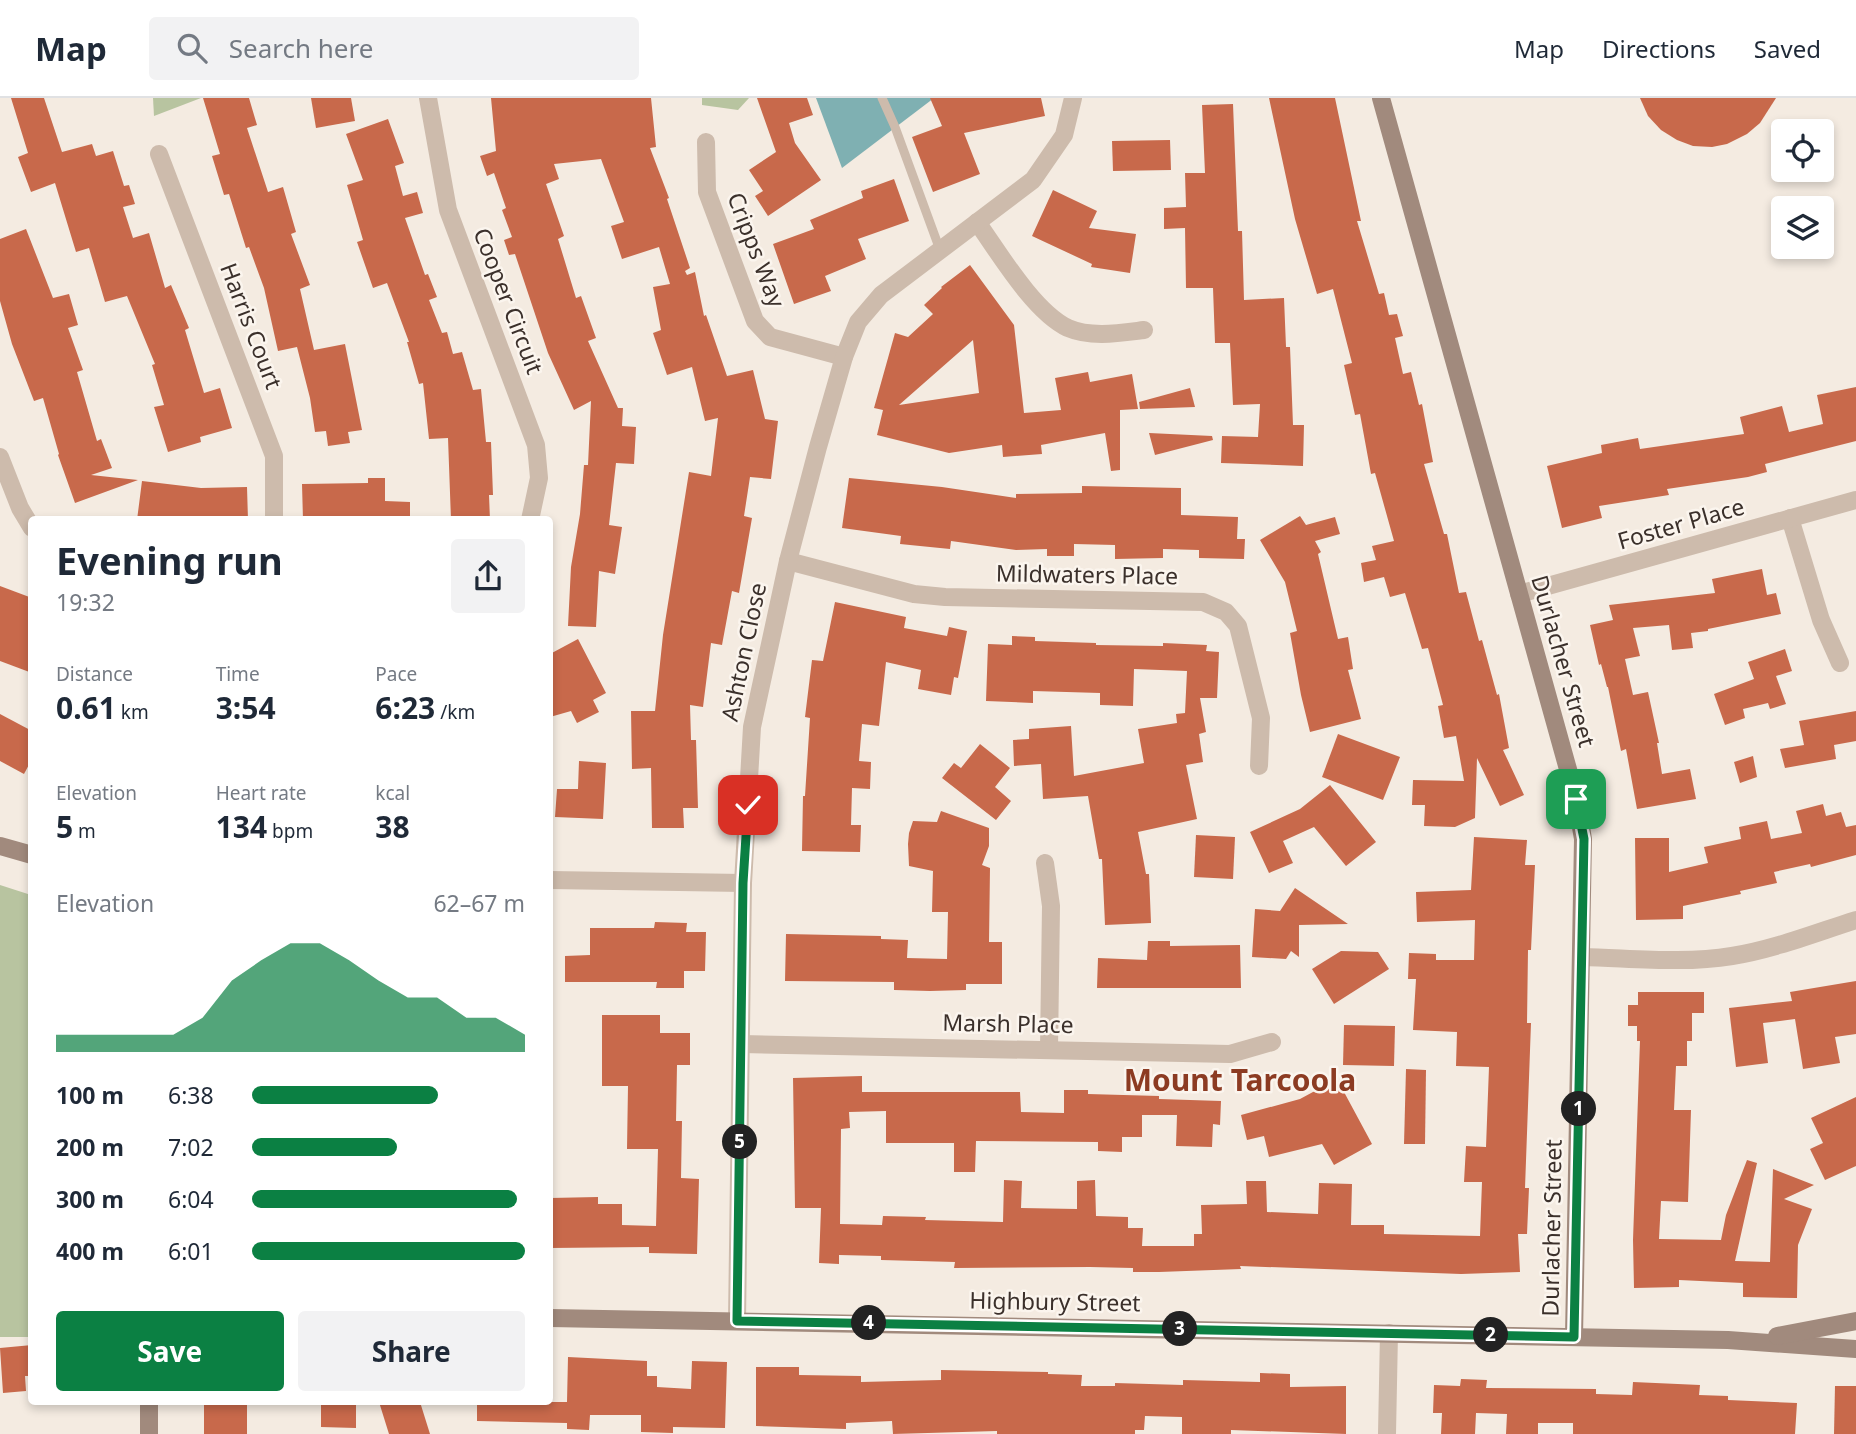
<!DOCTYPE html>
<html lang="en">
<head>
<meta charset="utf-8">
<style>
  body { margin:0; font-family:"Noto Sans",sans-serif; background:#f2f2f3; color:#1f2937; height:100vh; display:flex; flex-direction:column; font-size:26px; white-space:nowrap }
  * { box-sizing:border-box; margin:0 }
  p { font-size:23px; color:#747a83 }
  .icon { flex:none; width:38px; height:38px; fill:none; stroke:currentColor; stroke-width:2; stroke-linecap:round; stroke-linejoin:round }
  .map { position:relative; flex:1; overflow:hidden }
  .side { position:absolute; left:28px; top:418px; width:525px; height:889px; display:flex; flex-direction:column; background:#fff; border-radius:7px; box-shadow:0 4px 10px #0003 }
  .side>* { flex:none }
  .controls { position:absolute; left:1771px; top:21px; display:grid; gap:14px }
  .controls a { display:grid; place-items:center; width:63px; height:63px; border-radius:7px; background:#fff; box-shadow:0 4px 10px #0003; font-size:35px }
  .pin { position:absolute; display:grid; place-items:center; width:60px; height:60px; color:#fff; margin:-30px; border-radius:14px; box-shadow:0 4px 10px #0006 }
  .km { position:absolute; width:35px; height:35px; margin:-18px; border-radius:50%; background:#222; color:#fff; font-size:19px; line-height:35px; text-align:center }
  .round { display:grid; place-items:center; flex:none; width:74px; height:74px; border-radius:7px; background:#f2f2f3 }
  .summary { display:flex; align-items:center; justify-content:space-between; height:119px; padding:0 28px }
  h1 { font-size:38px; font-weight:700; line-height:52px }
  .figures { display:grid; grid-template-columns:repeat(3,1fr); gap:10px; height:119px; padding:7px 28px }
  .figures div { display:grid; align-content:center }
  .figures b { font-size:30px; font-weight:700 }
  .figures small { font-size:19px; font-weight:400 }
  .figures p { font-size:19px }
  .chart { height:196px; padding:14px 28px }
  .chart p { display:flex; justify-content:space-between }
  .chart svg { width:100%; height:126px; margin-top:7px; fill:#0b8043; opacity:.7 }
  .cta { display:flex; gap:14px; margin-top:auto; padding:14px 28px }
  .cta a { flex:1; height:80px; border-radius:7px; background:#0b8043; color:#fff; font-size:28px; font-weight:700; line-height:80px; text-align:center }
  .cta a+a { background:#f2f2f3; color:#1f2937 }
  ul { padding:0 28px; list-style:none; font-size:23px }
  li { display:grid; grid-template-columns:112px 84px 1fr; align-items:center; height:52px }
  li i { height:18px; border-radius:9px; background:#0b8043 }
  header { display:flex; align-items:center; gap:42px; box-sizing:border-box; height:98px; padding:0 35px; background:#fff; border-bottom:2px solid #e0e1e3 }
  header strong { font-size:33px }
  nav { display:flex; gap:38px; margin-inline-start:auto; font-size:24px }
  .search { width:490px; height:63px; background:#f2f2f3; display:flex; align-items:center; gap:18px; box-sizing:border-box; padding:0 24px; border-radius:7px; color:#747a83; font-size:26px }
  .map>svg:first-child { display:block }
  .green { fill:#b8c4a0 }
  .water { fill:#7fb0b2 }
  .building { fill:#c8694b; fill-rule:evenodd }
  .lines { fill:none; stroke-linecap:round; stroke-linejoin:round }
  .lane { stroke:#cdbbac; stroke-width:9 }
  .street { stroke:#cdbbac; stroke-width:18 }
  .secondary { stroke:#a18a7d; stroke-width:18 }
  .route-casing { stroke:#fff; stroke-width:14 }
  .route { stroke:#0b8043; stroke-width:9 }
  .labels { text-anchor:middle; stroke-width:5; stroke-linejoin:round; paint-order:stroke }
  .street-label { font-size:23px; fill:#3b302b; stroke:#fbf5ee }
  .district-label { font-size:30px; font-weight:bold; fill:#8c3b22; stroke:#fbf5ee }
</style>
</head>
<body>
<header>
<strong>Map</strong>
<div class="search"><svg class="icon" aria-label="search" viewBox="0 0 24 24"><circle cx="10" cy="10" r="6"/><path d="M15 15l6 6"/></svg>Search here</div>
<nav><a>Map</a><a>Directions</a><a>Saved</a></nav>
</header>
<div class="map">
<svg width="1856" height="1336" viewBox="0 0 1856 1336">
  <rect width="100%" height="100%" fill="#f4ebe1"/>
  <!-- green -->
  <g class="green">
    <path d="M153,0h48l-47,18z"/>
    <path d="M702,0h47l-11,12 -36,-5z"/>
    <path d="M0,787l31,10v442h-31z"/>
  </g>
  <!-- water -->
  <path class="water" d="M816,0h118l-92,70z"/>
  <!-- building -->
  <g class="building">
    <path d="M11,0h33l18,54 30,-8 4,12 17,-5 11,35 5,-1 6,19 -12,3 10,31 16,-5 16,55 6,-3 18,43 -4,2 19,63 16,-5 12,40 -32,9 1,5 -33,10 -14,-45 10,-2 -12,-40 3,-1 -28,-68 -22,6 -16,-54 -13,4 -21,-69 -24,9 -13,-35 10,-4z"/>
    <path d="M203,0h46l8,27 -10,3 21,64 15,-5 13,45 -5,2 19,51 -10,4 14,61 31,-6 17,86 -14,2 2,11 -22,3 -2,-15 -11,1 -5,-34 -13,-51 -19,4 -14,-63 -15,-41 -3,1 -17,-54 -5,1 -12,-39 8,-2z"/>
    <path d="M311,0h40l4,23 -39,7z"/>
    <path d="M491,0h160l5,49 -6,1 19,50 -2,1 23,69 -5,3 2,4 8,-3 9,44 2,-1 21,61 26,-6 12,49 13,2 -7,58 -21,-2 -6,39 8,2 -13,75 -7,-2 -10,54 -11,-2 -8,64 -13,-2 1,35h5l2,68h-15l1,20h-32l-1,-60 -19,1 -1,-58h24l8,-76 26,-163 22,4 7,-58 -13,3 -13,-54 -25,8 -14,-42 8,-3 -8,-43 17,-3 -11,-37 -37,12 -11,-33 13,-4 -23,-63 -47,5 5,15 -13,5 18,52 -6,3 18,59 5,-2 15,42 -8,3 30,67h5l-1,18 14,1 -2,37 -18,-1 -7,62 13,2 -7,47 -16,-3 -3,56 -28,-1 3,-59 9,-53 4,-49h4l3,-64 -17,9 -26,-57 -33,-99 -6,1 -5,-15 8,-3 -10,-27 4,-2 -12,-35 -7,3 -7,-20 16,-5z"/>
    <path d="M757,0h50l6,17 -24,8 6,20 26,37 -53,36 -13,-20 8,-5 -14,-21 27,-18z"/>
    <path d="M930,0h111l4,18 -81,17 16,41 -47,18 -21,-55 30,-11z"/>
    <path d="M1269,0h66l26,123h-4l22,73 5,-1 5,22 8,-1 6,22 -8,2 8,36 8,-2 8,33 3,-1 11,58 -9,2 20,70h3l12,59 7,-1 13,49 3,-1 15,55 2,-1 10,54 -6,2 21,45 -24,11 -23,-48 -2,60 -20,9 -31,-1 1,-21h-13l1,-25 51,1 -8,-45 -12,2 -6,-32 5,-1 -15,-57 -6,1 -17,-56 -15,4 -6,-20 -20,5 -3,-19 15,-3 -4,-14 22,-5 -19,-68 -4,1 -11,-60 -5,1 -11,-50 8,-2 -19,-74 -16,5 -22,-75z"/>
    <path d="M1640,0h136l-16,25 -13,11 -20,10 -15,3 -19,-1 -16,-6 -16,-10 -13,-14z"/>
    <path d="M1233,6l5,127h4l2,69 40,-2 2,49h4l3,78h11l-1,41 -82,-3 1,-27 36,1 2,-33 -27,1 -3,-62h-15l-2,-55h-27l-1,-60 -21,1v-21l22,-1 -1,-34h20l-3,-68z"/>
    <path d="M388,21l16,44 -9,3 8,30 14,-4 6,21 -18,5 20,57 3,-1 9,23 -8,3 13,33 5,-1 6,22 9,-2 11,38 8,-1 5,53h5l2,53h-4l1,25h-39l-3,-82 -19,1 -6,-56 -4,1 -12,-42h2l-22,-59 -14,5 -16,-46 6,-2 -16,-55 16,-5 -17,-46z"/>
    <path d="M1170,42l1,30 -58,1 -1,-30z"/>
    <path d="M894,81l15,42 -51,18 8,20 -41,17 6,15 -37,13 -21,-60 41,-15 -4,-9 53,-22 -2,-7z"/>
    <path d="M1053,92l44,21 -8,17 47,6 -6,39 -39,-6 1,-3 -60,-28z"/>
    <path d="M26,131l27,69 16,-4 9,31 -10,3 15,42 -6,2 20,69 4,-2 11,29 -21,7 47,5 -63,23 -17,-48 1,-1 -16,-56 -9,3 -22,-57 -12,-43v-62z"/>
    <path d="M970,167l44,60 10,88 37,-3 -6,-32 33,-6 2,10 42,-8 6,35 -18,1v60l-9,1 -6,-38 -64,12 1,9 -39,3 -1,-12 -53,8 -72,-18 6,-25 -9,-2 21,-75 13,4 25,-23 -9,-9 18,-17 -1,-1zM973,242l6,53 -80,12z"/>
    <path d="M1856,289v54l-91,23 2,8 -19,5 -81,12 2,6 -70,11 3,12 -40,10 -15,-62 55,-13 -1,-8 37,-7 2,11 104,-15 -4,-17 42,-11 7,26 34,-8 -6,-29z"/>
    <path d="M1190,290l5,19 -55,2 -1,-7z"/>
    <path d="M1149,335l63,3 1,4 -58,15z"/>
    <path d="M368,380h17v23l25,1v18h-107l-1,-36 66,-1z"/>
    <path d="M849,380l93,9 74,11v-4l66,-1v-7l99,2v27l57,2 -1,22h8l-1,20 -45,-1v-8l-36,-1v9l-48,1v-14l-41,-1v12h-27v-7l-31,1 -65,-9 -1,8 -50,-5 1,-8 -59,-8z"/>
    <path d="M142,383l59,7 46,-1 1,33h-111z"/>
    <path d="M1300,418l6,9 29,-8 5,17 -25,7 6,11 -3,2 20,85 10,-2 5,32 -5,1 13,49 -51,13 -9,-37 -11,-62 7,-2 -12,-49 -25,-42z"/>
    <path d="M1762,471l5,26 9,-2 5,21 -73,15v2l-17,2 2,15 -21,2 -3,-25 -36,3 7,28 -15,3 8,36 15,-3 11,51h-2l5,31 28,-5 6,30 -59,10 -11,-60 -5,2 -13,-64h-1l-6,-23 -2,1 -9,-40 23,-5 -4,-15 106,-12 -3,-14z"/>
    <path d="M0,488l32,12v75l-32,-12z"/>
    <path d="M835,504l71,15 -2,11 43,8 2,-9 18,4 -9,47 -4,-1 -3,18 -33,-6 3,-19 -35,-8 -7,64 -17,-2 -3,37 12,1 -1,27 -18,-1 -1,37h10l-1,27 -58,-1 1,-55h2l5,-78 -5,-1 7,-57 11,1z"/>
    <path d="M1012,538l23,1v4l61,2v2l67,1v-3l44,2 -1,6 13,1 -2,46h-17l6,34 -7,2 4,28 -17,3 11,54 -59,13 8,42h3l2,49 -46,2 -3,-66h-3l-11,-63 -45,3 -2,-35 -27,2 -1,-26 16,-1v-10l42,-3 3,50 70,-13 -6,-34 39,-6 -1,-9 9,-1 2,-42 -53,-2 -1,37 -33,-1v-12l-67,-2v12l-47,-2 2,-57 24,1z"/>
    <path d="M578,541l28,54 -13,7 6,12 -22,11 -6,-12 -21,6v-63z"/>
    <path d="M1785,551l7,22 -16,5 10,28 -16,5 -2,-6 -25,6 2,9 -20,7 -11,-31 40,-15 -6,-17z"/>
    <path d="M1856,613v30l-22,4 2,14 -51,9 -5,-19 24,-4 -5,-24z"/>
    <path d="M0,616l32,17v28l-8,15 -24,-13z"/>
    <path d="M1338,636l62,23 -17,43 -61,-23z"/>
    <path d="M980,646l30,24 -15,19 16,14 -15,19 -54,-42 12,-15 7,5z"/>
    <path d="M1753,658l4,21 -17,6 -6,-21z"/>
    <path d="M579,663l27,2 -3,56 -48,-2 2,-28h21z"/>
    <path d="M1330,687l46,57 -30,24 -32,-39 -31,14 10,22 -24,10 -19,-41 50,-23z"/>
    <path d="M1823,706l3,12 15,-4 5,15 10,-2v30l-45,12 -1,-3 -36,8 3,11 -37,8 1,3 -58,12v13l-47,1 -1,-82h34v34l39,-9 -4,-16 37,-8 -2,-12 28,-6 4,18 31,-6 -6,-22z"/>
    <path d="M941,713l48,17v18l-7,19 8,3 -1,74h13v42h-36v6l-36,1 -36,-1v-8l-109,-1 1,-47 95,2v3l27,1 -1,18 40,1 1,-47h-16l1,-41 -24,-5 -1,-22 1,-11 4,-12 24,1z"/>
    <path d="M1196,737l39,2 -2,42 -39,-2z"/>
    <path d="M1474,739l53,3 -2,25h10l-4,85h-3l-1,73h4l-6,165h4l-2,46h-9l2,38 -59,2 -221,-8 1,3 -82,3h-26v-4l-43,-1 -136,1 1,-6 -74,-2v-4l-42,-1v9l-20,-1 2,-55h-26l-2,-130 69,-2v16h158l1,20 43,1v-23h24v4l71,2v3l62,2 -1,24 -7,-1 -1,23 -36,-1 1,-31h-35v22h-20v15l-24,-1v-9l-122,-1 -1,31h-21v-29h-68v-32l-37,1 1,16 -9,1 -1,95 42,1 1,-9 43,1 -1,3 78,2 1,-42 18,1 -1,27 56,1v-28l18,-1 1,36 32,1v11h15l-1,18h52v-12h8l-1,-29 46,-1 -1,-23h20l1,31 51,2 1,-31 33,1 -1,41h33v9l96,2 2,-54h-18l2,-36 20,1 3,-80 -33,-1 1,-34 -44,-2 3,-51h-8l1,-26 27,1v6h38l1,-40 -58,2 -1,-30 55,-2z"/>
    <path d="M1295,790l53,36 -49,1v32l-8,-6 -5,8 -34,-2 3,-48 25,2z"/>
    <path d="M655,824l32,1 -1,9h20l-1,39h-21v17h-28l1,-6h-92v-26l25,-1v-27h64z"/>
    <path d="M1148,843h22v5l70,-1 1,43h-144l1,-30 49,2z"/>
    <path d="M1341,853l37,1 11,17 -55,35 -22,-35z"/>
    <path d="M1856,883v53l-21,3 5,26 -37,6 -8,-50 -32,4 5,40 -32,4 -7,-59 63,-7 -2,-9z"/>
    <path d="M1638,894h66v21h-12v28h-5v25h-11l-2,44h17l-3,92 -27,-1 -2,38 62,1 5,-25 21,-55 10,3 -22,98 35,1 3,-93 41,16 -30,14 28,10 -14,36 -1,53 -54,-1v-14l-64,-3v7l-45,1 -1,-48 7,-199h-3v-15h-9v-21h10z"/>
    <path d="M602,917h58v18h30v32h-13l-1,56h6l-1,57 18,1 -2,75 -48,-1v-6l-99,1v-50l48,-1v7h24v21l34,1 2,-77h-31l1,-63h-26z"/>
    <path d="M1344,927l51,1 -1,40 -51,-1z"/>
    <path d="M1406,971l20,1 -1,74h-21z"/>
    <path d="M1337,981l35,65 -38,21 -12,-21 -53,13 -5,-21 -17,4 -6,-25 59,-16z"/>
    <path d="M1856,999v69l-31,14 -15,-31 13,-6 -12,-25z"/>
    <path d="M32,1247v31h-7l1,15 -23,2 -3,-45z"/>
    <path d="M568,1259l79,4v15h10v11l34,2 1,-28 35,1 -2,66 -52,-1v6l-32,-1v-17h-51l-1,15 -22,-1v-6l-90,-2v-19h90z"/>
    <path d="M756,1269h43v8l62,1v6l80,-2v-10l107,2v2l34,1 -1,11h34v-3l68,2v-5l77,2v-9l30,1v13l56,-1v48l-115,-4v4h-49v-17l-37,-1 -1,14h-9v4h-138v-3l-104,3 -1,-13 -46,2v6l-90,-3z"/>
    <path d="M1461,1281l26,1 -1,8 110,1v5l36,1 1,-13 67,3 -1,10 29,1v4l69,3 -2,31h-222v-11h-35v11h-32l1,-20 -31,-1 -1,21h-34l1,-21h-9l1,-28 26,1z"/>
    <path d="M1835,1288h21v48h-22z"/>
    <rect x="204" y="1304" width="43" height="32"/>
    <path d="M321,1304h35v26l-35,-1z"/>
    <path d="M379,1304h41l10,32h-41z"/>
  </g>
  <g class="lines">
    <!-- lane -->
    <path class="lane" d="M882,0l13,29 45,123"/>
    <!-- street -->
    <g class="street">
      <path d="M428,0l20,112 88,235 3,33 -9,42"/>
      <path d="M706,44l1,50 48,129 15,16 74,20"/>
      <path d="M159,56l115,302v64"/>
      <path d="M977,124c22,31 57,90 91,106 23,10 52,5 76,2"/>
      <path d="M0,359l20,51 12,20"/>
      <path d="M1790,420l31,102 19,43"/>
      <path d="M788,463l126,33 31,3 258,5 23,10 12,14 23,92 -2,48"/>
      <path d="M1519,496l337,-94"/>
      <path d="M1045,765l6,43 -2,143"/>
      <path d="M550,782l193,3"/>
      <path d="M1582,859c49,1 102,7 150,-1 43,-7 83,-23 124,-36"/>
      <path d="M742,946l488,10 42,-12"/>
      <path d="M737,1223l6,-438 9,-156 36,-166 30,-114 26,-90 14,-35 23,-27 152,-115 31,-45 9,-37"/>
      <path d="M1387,1336l2,-101"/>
    </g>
    <!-- secondary -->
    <g class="secondary">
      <path d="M1381,0l195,700 7,41 -9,498"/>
      <path d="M0,748l32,9"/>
      <path d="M550,1220l1178,22 128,9"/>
      <path d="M1777,1238l79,-15"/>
      <path d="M149,1336v-32"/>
    </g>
  </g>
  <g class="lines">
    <!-- route casing -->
    <g class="route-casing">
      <path id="route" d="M748,707l-5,78 -6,438 837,16 10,-498 -8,-40"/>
    </g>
    <!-- route -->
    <use href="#route" class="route"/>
  </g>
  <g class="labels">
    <!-- street labels -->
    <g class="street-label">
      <text transform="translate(756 152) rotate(69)" y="8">Cripps Way</text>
      <text transform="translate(508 203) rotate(69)" y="8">Cooper Circuit</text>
      <text transform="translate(251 228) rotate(69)" y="8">Harris Court</text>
      <text transform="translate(1681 426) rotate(-16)" y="8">Foster Place</text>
      <text transform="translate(1087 477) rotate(1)" y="8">Mildwaters Place</text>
      <text transform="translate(744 554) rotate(-78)" y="8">Ashton Close</text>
      <text transform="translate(1563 563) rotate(74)" y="8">Durlacher Street</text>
      <text transform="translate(1008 926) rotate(1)" y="8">Marsh Place</text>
      <text transform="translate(1552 1130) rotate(-89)" y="8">Durlacher Street</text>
      <text transform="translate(1055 1204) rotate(1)" y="8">Highbury Street</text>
    </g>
    <!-- district labels -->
    <g class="district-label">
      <text x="1240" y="993">Mount Tarcoola</text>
    </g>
  </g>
</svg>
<div class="controls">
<a><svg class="icon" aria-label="locate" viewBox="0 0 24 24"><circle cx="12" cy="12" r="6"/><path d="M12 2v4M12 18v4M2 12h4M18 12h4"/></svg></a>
<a><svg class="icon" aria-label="layers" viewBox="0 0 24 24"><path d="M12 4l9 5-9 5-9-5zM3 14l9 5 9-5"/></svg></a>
</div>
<div class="pin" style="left:1576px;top:701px;background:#1e9e55"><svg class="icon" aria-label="arrive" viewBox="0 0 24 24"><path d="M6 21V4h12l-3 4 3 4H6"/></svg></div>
<div class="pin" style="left:748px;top:707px;background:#d93025"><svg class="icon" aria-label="check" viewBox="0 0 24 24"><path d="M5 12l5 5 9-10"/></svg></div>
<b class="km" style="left:1579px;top:1011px">1</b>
<b class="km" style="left:1491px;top:1237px">2</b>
<b class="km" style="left:1180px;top:1231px">3</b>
<b class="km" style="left:869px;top:1225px">4</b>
<b class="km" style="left:740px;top:1044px">5</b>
<section class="side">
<div class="summary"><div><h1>Evening run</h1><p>19:32</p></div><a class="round"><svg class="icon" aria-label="share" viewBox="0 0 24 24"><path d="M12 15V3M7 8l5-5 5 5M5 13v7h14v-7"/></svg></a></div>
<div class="figures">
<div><p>Distance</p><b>0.61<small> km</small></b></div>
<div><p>Time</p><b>3:54</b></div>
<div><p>Pace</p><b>6:23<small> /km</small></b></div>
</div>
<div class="figures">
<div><p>Elevation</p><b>5<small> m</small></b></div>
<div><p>Heart rate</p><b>134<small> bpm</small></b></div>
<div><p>kcal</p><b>38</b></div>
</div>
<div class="chart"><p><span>Elevation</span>62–67 m</p>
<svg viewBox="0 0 160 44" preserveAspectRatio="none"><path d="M0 44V38L10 38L20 38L30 38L40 38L50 32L60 19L70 12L80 6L90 6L100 12L110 19L120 25L130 25L140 32L150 32L160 38V44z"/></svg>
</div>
<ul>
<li><b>100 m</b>6:38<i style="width:68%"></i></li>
<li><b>200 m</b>7:02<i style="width:53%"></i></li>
<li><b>300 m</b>6:04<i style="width:97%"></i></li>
<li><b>400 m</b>6:01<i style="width:100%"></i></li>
</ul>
<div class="cta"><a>Save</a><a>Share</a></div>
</section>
</div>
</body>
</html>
